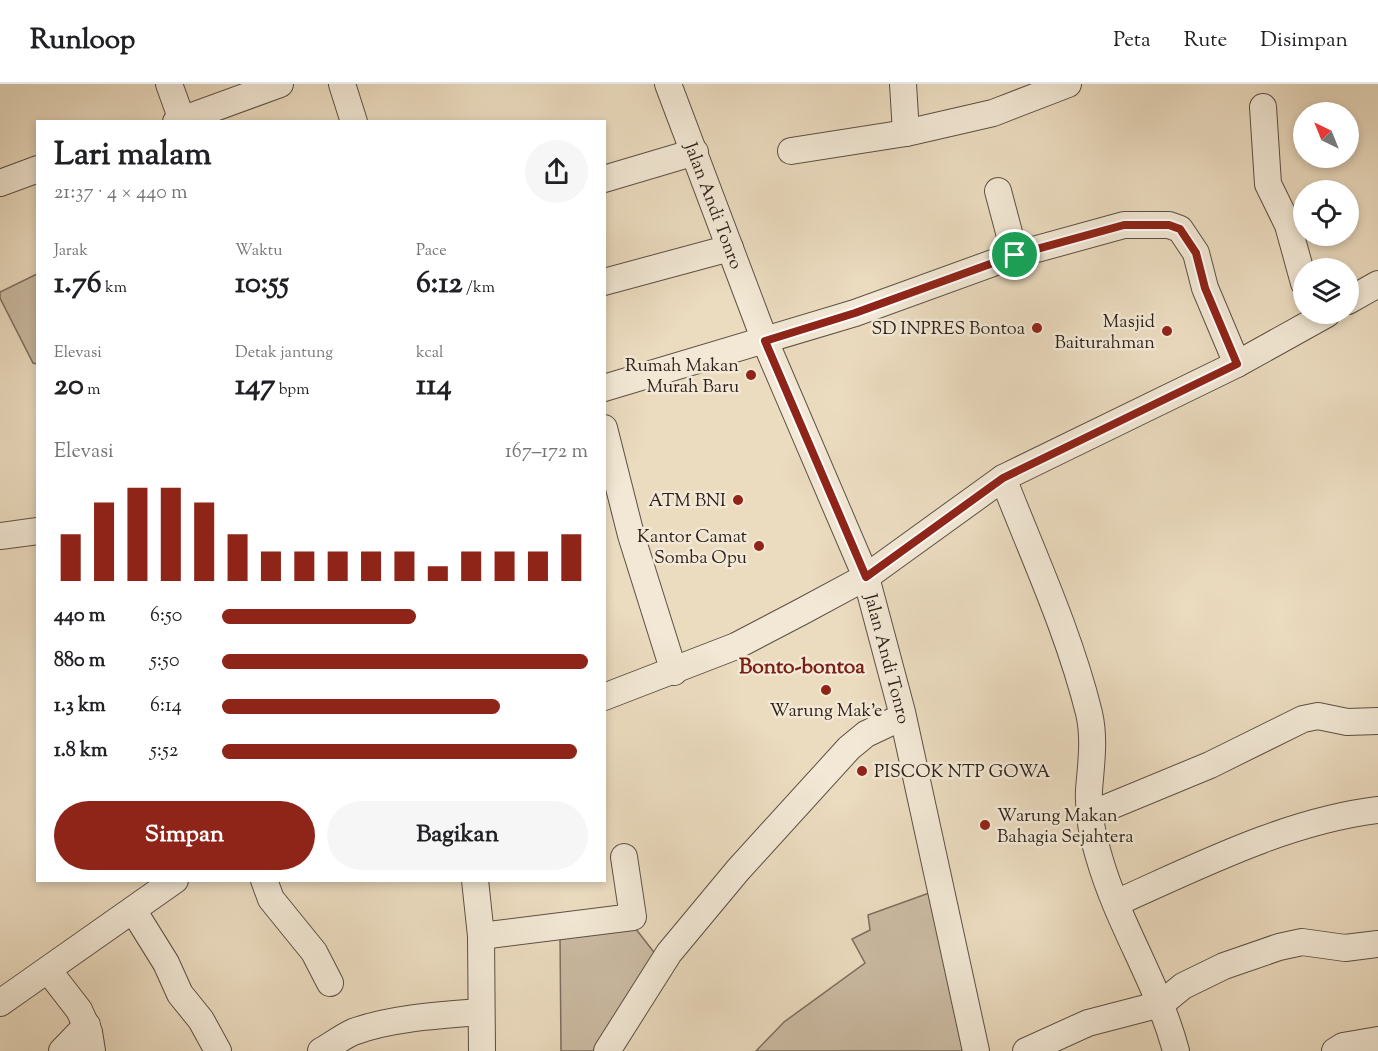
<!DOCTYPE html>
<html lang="id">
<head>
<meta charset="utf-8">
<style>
  body { margin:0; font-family:"Sorts Mill Goudy",serif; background:#f6f6f6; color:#202124; height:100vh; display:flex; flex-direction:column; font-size:22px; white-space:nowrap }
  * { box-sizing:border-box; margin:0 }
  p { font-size:20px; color:#757577 }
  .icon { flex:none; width:33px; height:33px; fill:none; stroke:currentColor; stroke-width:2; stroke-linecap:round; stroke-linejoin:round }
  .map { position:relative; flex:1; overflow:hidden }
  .panel { position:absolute; left:36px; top:36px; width:570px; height:762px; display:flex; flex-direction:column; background:#fff; border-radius:0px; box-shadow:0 3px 9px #0003 }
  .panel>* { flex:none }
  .needle { width:39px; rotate:317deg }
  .fabs { position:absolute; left:1293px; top:18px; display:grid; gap:12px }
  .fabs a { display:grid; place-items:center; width:66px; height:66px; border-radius:50%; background:#fff; box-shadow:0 3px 9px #0003; font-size:30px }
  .pin { position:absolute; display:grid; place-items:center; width:51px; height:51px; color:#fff; margin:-26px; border:3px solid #fff; border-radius:50%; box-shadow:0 2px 6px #0007 }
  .round { display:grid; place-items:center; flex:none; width:63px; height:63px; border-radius:32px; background:#f6f6f6 }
  .summary { display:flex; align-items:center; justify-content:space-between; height:102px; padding:0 18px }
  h1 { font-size:33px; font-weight:700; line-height:45px }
  .stats { display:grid; grid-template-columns:repeat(3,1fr); gap:9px; height:102px; padding:6px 18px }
  .stats div { display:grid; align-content:center }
  .stats b { font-size:30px; font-weight:700 }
  .stats small { font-size:16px; font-weight:400 }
  .stats p { font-size:16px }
  .chart { height:168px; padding:12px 18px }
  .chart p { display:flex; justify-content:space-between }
  .chart svg { width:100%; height:108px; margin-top:6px; stroke:#8f2418; stroke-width:6 }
  .primary-button { display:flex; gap:12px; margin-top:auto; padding:12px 18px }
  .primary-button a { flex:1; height:69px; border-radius:36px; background:#8f2418; color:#fff; font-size:24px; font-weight:700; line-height:69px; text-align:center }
  .primary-button a+a { background:#f6f6f6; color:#202124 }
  ul { padding:0 18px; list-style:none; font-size:20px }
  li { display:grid; grid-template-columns:96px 72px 1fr; align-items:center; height:45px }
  li i { height:15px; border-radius:8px; background:#8f2418 }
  header { display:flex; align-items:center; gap:36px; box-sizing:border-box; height:84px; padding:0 30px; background:#fff; border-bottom:2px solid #e0e0e0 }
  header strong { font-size:28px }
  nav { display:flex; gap:33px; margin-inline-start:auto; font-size:21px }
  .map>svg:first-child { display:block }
  .green { fill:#cbbba3; stroke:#7c6e5f; stroke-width:1.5 }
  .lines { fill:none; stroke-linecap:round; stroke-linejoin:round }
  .minor-casing { stroke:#5c5044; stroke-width:28 }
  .minor { stroke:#f2e8d5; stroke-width:26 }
  .route-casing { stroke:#fff; stroke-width:12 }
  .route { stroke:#8f2418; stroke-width:8 }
  .poi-dot { fill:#8f2418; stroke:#f2e8d5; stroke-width:2 }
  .labels { text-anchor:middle; stroke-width:5; stroke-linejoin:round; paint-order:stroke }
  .street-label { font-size:18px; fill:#2d211b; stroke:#f2e8d5 }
  .poi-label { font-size:18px; fill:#2d211b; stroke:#f2e8d5; text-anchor:end }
  .quarter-label { font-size:21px; font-weight:bold; fill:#7a1f14; stroke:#f2e8d5 }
</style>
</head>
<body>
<header>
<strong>Runloop</strong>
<nav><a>Peta</a><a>Rute</a><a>Disimpan</a></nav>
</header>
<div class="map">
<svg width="1378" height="967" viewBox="0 0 1378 967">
  <rect width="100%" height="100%" fill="#ebdbbf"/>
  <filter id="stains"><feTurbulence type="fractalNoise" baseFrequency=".00333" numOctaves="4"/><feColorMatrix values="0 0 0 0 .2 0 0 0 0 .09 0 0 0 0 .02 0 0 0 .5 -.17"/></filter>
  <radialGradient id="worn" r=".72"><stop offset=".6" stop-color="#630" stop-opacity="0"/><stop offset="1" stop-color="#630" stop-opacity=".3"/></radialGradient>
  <!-- green -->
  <g class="green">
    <path d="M37,190v90l-4,-1 -33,-65v-6z"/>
    <path d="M929,809l34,158h-207l28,-29 81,-59 -13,-24 18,-9 -2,-15z"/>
    <path d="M632,840l28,36 -60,91h-39l-1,-115z"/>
  </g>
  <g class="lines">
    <!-- minor casing -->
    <g class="minor-casing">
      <g id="minor">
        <path d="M169,0l13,36"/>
        <path d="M342,0l12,38"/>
        <path id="s1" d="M668,0l97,257 101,236 36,135 74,339"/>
        <path d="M903,0l3,49"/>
        <path d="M1263,23l5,77 20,41 16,58"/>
        <path d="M176,38l104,-38"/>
        <path d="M791,67l115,-18 87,-20 75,-29"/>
        <path d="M604,95l91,-27"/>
        <path d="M0,99l38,-14"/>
        <path d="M998,107l17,64"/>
        <path d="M604,198l126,-34"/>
        <path d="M1348,217l30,-17"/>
        <path d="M604,304l251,-75 160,-58 109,-30h45l11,4 16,24 9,35 32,76"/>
        <path d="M604,344l27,107 43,137"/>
        <path d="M1003,394c30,77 66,154 86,235 6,26 2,51 0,77 -1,22 3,45 10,67 19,67 59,126 77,194"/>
        <path d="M0,452l38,-5"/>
        <path d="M604,613l132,-51 65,-34 65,-35 137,-99 234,-114 90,-50"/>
        <path d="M1089,731l121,-50 93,-46 15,-3 29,6 31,-1"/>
        <path d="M264,796l7,19 43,53 16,31"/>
        <path d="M475,796l6,56 1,115"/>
        <path d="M1116,819c83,-37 171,-82 262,-93"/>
        <path d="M133,826l33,53 14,31 21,26 17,31"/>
        <path d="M481,852l152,-19 -9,-60"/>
        <path d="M48,886l31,40 10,22 3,19"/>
        <path d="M0,919l175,-123"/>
        <path d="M62,967l25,-26"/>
        <path d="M321,967c11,-6 21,-14 32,-19 38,-14 88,-17 128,-20"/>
        <path d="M607,967l62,-98 69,-83 111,-122 17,-14 36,-17"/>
        <path d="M1026,967l62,-28 73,-19 22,-18 41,-20 55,-19 23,-5 43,6 33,-4"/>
        <path d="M1335,967l8,-5 35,-6"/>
      </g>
    </g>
    <!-- minor -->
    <use href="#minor" class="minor"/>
  </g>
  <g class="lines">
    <!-- route casing -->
    <g class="route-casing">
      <path id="route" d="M1124,141h45l11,4 16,24 9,35 32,76 -234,114 -137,99 -101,-236 90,-28 160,-58z"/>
    </g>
    <!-- route -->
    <use href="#route" class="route"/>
  </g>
  <!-- markers -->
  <g class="poi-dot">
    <circle cx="1037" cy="244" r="6"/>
    <circle cx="1167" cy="247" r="6"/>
    <circle cx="751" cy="291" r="6"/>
    <circle cx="738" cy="416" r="6"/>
    <circle cx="759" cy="462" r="6"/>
    <circle cx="826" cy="606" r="6"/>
    <circle cx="862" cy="687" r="6"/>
    <circle cx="985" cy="741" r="6"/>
  </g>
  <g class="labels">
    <!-- street labels -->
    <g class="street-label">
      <text dy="6" stroke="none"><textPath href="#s1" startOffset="130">Jalan Andi Tonro</textPath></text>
      <text dy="6" stroke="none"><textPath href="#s1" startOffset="616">Jalan Andi Tonro</textPath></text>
    </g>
    <!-- poi labels -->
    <g class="poi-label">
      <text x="1155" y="243">Masjid<tspan x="1155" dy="21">Baiturahman</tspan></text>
      <text x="1025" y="250">SD INPRES Bontoa</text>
      <text x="739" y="287">Rumah Makan<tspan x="739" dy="21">Murah Baru</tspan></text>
      <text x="726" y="422">ATM BNI</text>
      <text x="747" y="458">Kantor Camat<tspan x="747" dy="21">Somba Opu</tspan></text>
      <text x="826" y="632" text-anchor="middle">Warung Mak'e</text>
      <text x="874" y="693" text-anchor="start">PISCOK NTP GOWA</text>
      <text x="997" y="737" text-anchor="start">Warung Makan<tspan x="997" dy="21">Bahagia Sejahtera</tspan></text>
    </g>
    <!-- quarter labels -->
    <g class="quarter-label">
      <text x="802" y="589">Bonto-bontoa</text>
    </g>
  </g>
  <rect width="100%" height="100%" filter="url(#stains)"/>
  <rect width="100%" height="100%" fill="url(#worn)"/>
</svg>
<div class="fabs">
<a><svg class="needle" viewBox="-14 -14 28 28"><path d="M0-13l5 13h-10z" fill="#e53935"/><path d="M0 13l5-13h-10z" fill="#757577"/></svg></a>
<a><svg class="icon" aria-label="locate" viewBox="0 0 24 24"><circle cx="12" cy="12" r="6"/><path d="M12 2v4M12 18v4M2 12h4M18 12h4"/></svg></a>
<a><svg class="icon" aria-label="layers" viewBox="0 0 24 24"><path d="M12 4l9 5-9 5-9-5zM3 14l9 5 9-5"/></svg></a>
</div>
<div class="pin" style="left:1015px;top:171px;background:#1e9e55"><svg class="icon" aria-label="arrive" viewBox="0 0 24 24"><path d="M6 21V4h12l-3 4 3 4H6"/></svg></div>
<section class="panel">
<div class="summary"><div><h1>Lari malam</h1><p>21:37 · 4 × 440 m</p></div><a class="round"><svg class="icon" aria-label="share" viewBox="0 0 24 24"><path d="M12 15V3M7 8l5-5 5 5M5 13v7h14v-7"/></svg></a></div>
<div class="stats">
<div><p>Jarak</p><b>1.76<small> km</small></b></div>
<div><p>Waktu</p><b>10:55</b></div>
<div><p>Pace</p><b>6:12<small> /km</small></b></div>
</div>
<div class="stats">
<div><p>Elevasi</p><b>20<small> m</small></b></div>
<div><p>Detak jantung</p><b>147<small> bpm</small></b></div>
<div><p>kcal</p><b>114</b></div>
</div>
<div class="chart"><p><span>Elevasi</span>167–172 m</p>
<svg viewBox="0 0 160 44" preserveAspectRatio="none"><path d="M5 44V25M15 44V12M25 44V6M35 44V6M45 44V12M55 44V25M65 44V32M75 44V32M85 44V32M95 44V32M105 44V32M115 44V38M125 44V32M135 44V32M145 44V32M155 44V25"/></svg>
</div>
<ul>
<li><b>440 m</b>6:50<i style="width:53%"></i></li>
<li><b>880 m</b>5:50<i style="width:100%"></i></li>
<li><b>1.3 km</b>6:14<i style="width:76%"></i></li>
<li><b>1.8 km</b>5:52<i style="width:97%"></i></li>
</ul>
<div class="primary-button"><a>Simpan</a><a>Bagikan</a></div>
</section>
</div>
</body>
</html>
